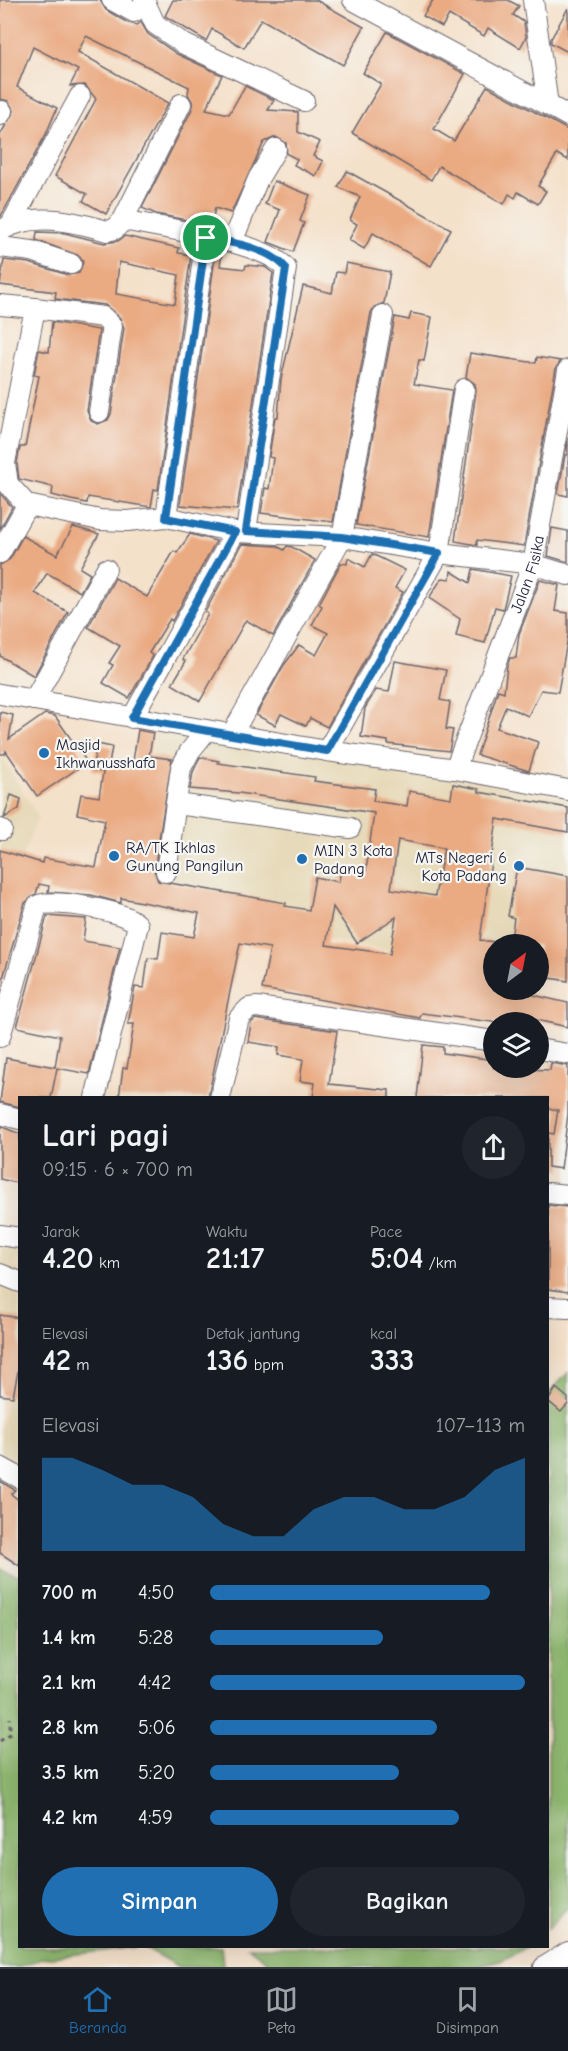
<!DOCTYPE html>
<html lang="id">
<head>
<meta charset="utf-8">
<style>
  body { margin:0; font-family:"Comic Neue",sans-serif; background:#20242c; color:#f1f3f6; height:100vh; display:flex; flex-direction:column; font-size:22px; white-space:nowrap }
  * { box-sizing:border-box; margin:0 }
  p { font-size:20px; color:#9ea1a6 }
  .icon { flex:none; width:33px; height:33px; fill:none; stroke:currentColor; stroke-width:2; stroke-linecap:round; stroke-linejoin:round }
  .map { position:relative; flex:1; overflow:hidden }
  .sheet { position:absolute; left:18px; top:1096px; width:531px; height:852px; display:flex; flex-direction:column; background:#171b24; border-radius:0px; box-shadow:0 6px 24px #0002 }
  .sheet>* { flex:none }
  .needle { width:39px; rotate:32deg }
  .controls { position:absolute; left:483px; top:934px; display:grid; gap:12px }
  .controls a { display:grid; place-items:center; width:66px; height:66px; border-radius:50%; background:#171b24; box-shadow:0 6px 24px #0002; font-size:30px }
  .pin { position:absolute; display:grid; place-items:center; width:51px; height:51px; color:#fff; margin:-26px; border:3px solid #fff; border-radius:50%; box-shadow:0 2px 6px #0007 }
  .round { display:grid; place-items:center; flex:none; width:63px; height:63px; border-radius:32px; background:#20242c }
  .overview { display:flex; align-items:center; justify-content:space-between; height:102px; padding:0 24px }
  h1 { font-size:33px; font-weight:700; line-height:45px }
  .stats { display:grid; grid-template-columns:repeat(3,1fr); gap:9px; height:102px; padding:6px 24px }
  .stats div { display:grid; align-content:center }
  .stats b { font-size:30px; font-weight:700 }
  .stats small { font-size:16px; font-weight:400 }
  .stats p { font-size:16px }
  .chart { height:168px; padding:12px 24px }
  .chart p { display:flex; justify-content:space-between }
  .chart svg { width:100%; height:108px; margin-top:6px; fill:#1f6fb2; opacity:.7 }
  .button { display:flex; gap:12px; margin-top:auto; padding:12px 24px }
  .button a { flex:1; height:69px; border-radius:36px; background:#1f6fb2; color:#fff; font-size:24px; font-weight:700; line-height:69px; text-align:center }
  .button a+a { background:#20242c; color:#f1f3f6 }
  ul { padding:0 24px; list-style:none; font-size:20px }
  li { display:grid; grid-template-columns:96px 72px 1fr; align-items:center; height:45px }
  li i { height:15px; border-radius:8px; background:#1f6fb2 }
  .tab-bar { display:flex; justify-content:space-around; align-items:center; height:84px; border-top:2px solid #363941; background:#171b24; font-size:16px; color:#9ea1a6 }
  .tab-bar a { display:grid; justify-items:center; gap:3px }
  .tab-bar .selected { color:#1f6fb2 }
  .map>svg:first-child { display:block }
  .built { fill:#e7daba }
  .forest { fill:#8fb86f; stroke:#586d55; stroke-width:1.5 }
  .building { fill:#eaaa82; fill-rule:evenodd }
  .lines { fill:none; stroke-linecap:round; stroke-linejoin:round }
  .minor-casing { stroke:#6c656d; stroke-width:22 }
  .path { stroke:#6c656d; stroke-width:3; stroke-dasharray:4.5 4.5; stroke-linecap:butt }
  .minor { stroke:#fff; stroke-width:20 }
  .route-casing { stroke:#fff; stroke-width:12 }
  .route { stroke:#1f6fb2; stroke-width:8 }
  .poi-dot { fill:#1f6fb2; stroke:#f6f6f2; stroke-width:2 }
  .labels { text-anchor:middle; stroke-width:4.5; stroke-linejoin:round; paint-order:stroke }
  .street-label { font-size:16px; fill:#22223b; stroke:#f6f6f2 }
  .poi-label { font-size:16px; fill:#22223b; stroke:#f6f6f2; text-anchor:start }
</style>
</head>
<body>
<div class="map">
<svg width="568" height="1967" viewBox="0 0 568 1967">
  <rect width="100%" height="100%" fill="#f6f6f2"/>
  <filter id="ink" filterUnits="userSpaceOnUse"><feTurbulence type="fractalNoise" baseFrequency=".0167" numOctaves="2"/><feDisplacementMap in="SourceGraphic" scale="12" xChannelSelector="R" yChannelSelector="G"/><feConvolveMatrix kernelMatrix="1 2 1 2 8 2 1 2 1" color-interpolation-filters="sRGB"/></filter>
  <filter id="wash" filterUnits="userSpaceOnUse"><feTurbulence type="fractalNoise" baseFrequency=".008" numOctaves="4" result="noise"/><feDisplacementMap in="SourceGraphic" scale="24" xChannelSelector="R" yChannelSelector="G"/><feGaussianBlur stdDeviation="1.35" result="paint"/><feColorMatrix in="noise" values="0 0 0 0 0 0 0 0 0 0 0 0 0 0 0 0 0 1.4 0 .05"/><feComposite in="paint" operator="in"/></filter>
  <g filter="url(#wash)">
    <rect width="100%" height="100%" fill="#f4e1ca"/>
    <!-- built -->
    <g class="built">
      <path d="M156,731l326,51 86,17v154l-30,-8h-44l-74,12 -294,-56z"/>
      <path d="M0,753l38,64 -38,97z"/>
      <path d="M0,1242l19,5v12l-3,-1 -3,9 6,3v48l-19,-3z"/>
      <path d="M19,1361v110l-19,-10v-25l7,-40h7z"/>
    </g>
    <!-- forest -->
    <g class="forest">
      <path d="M568,1373v534l-20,22v-535z"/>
      <path d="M0,1569l19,7 1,371h116l-94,11 -23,9h-19z"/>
      <path d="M144,1947h77l2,17 -3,3h-40z"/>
      <path d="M248,1947h279l-27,14 -27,6h-198z"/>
    </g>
    <g id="blocks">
      <!-- building -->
      <g class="building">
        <path d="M0,0h100l6,10 22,13 9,2 4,-3 7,12 29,20 45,21 -16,34 23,5 16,-28 29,14 -6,10 30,2v20l22,10 -7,14 10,5 -7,15 -22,-11 3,-6 -10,-5 -1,-11 -10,-6 -12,5 -33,71 -16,-5 -4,17 -55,-11 -14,-6 50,-99 1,-6 -5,-9 1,-7 -103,-51 -8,16 90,51 -62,111 -23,-13 4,-7 -32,-18 41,-77 -11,-14 -15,1 8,-16 -45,-23 -16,40 40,21 -11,26 -46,84v-83l14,-24 -6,-10 -8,-2z"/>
        <path d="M173,0h143l48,27 -21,38 -82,-46 -17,29 -32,-19 -6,12 -41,-25z"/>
        <path d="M433,0h75l11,6 -6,9 11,7 2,15 -6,11 -32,-20 -4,8 -35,-21 -7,12 -19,-11z"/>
        <path d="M568,8v44l-17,-9v-4z"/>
        <path d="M387,32l78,42 -31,55 20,12 33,-55 81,44v30l-11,-6 -19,32 8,5 -8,13 -20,-12 -3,6 -6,-4 -5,10 -65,-38 -8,14 -79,-47 29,-49 -18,-11z"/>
        <path d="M347,171l104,58 -20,37 -58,-33 -9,16 -15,-9 8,-16 -7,-4 10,-23 -22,-10z"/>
        <path d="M274,181l36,14 -10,26 4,2 -11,29 -25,-10 12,-32 -15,-6z"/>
        <path d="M37,232l28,1 39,10 14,-2 7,-5 54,12 -1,5 13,2 -33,235 -4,-1 -3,18 -63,-10 -1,6 -16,-3 -19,-5 1,-8 -34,-8 -2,-16 3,-16h5l14,-71 -5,-1 5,-25 10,2 3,-30 47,8 -12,81 4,10 7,3 10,-4 3,-6 13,-86 -4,-10 -15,-13 -50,-6 1,-7 -56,-7 4,-25 25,3 39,12 11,-2 4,-11 -3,-6 -44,-16zM119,262l60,13 -4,29 -59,-10z"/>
        <path d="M216,251l6,1 -2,14 25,3 1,-4 19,2 8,6 -36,237 -57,-5z"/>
        <path d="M346,263l44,9 -6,31 -10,4 -3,6 -38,209 -72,-9 4,-25 4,1 4,-31 -4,-1 6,-40h3l3,-38 22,-93 29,7 4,-21 8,1z"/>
        <path d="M411,313l21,4 -8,44 -5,-1 -5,24 38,6 -23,147 -73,-12 39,-208 14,3z"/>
        <path d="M470,353l66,10 1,-6 24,4 -5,7 -32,178 -47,-6v5l-22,-4 21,-150 -1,-7 -9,-7z"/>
        <path d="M568,438v58l-10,-2z"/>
        <path d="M0,493l12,14 -12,22z"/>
        <path d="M73,527l26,7 -19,34 10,6 -10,18 -33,-19 -12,20 33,19 -34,64 -34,-20v-91l10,-6 13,-23 34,19z"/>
        <path d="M552,528l16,3v31l-20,-6z"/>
        <path d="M190,534l26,7 -44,80 -2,-2 -21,34 4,3 -24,42 -26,-15 10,-18 -4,-2 11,-17 -32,-19 27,-49 32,19 27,-46 3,2z"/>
        <path d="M242,544l35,2 7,4 3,-4 5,1 23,13 -42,76 -27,-16 -46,81 -28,-17 14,-23 -3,-2 25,-45 -3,-2z"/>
        <path d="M372,554l33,16 -10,18 8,4 -76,135 -17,-9 -4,8 -25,-12 -6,11 -19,-10 28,-50 15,-20 17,10 12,-22 -16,-8 10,-19 -3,-2 22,-41 6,1 1,-6 17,9z"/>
        <path d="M473,569l38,7 -8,33 -8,-2 -10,36 -29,-7 4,-17 -31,-21 13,-20 8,1 1,-8 19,12z"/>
        <path d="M540,580l19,5 -4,26 13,2v23l-10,56 -17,-2 -13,26 -22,-10 -9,22 41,14 -9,29 -52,-16 21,-65 6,2 3,-26 3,-8h6l3,-24z"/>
        <path d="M395,661l51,9 -6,30 10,2 -4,27 7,1 -4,21 -61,-7v-3l-27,-4 4,-29 11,-18 13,2z"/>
        <path d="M0,712l13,3 -4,24 36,-25 10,2 32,46 -50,34 -31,-45 -1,3h-5z"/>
        <path d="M138,730l15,3 -4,23 23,3 -18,111 4,11 128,22 -1,3 24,4 6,-33 24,5 2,-14 25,3 8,-58 -135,-20 -49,-4 3,-17 7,-15 19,4 -1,2 97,14 -1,4 61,8 -2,12 34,5 2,-15 42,7 2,-14 26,5v3l89,16v24l-71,-13 -17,121 14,2v48h18l56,13v24l-32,-7v3h-36l-78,-10 -2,5 -158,-29 8,-41 -30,-5 -32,155h-89l4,-30h4l7,-44h-6l7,-37 9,1 4,-30 10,1 4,-27 32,5 5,-24 -78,-15v5l-30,-8 -43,-3 1,-6 -10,-2 -3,10 -11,9 -25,85v-138l42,13 1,-5 53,9 9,-47 -28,-6 4,-20 18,3 4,-25 -11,-2 5,-26 15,3 -3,17 23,3zM398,840l46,8 -9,48 -44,-7zM333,907l24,36 39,-26 -6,37 -64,-9z"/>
        <path d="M11,795l10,4 -2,10 -15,9z"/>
        <path d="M517,867l51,9v105l-30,-5v-31h-28l4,-27 -6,-2z"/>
        <path d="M47,916l39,3 -3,22 37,6 -31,127 -32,-6 -6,30h-31v9l-20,-5 6,-44 49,9 5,-31 -43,-9z"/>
        <path d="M255,1019l82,12 -8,53 60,6v8h-76l2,-15 -15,-2 3,-22 -25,-4 1,-8 -31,-5 3,-19z"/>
        <path d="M423,1045l20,2v6l51,7v8l56,2 1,-7 17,3v48l-7,55 -13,-2v-34l6,1 4,-24 -10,-2v-10h-131z"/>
        <path d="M0,1126l20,8v50l-20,-5z"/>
        <path d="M548,1205l20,2v85l-20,-3z"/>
        <path d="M0,1315l20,3v43l-7,36 -13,-2z"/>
        <path d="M556,1388l12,10v6l-7,8 -13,-11z"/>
        <path d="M0,1481l15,9 -4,4 9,7v65l-20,-13z"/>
      </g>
    </g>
  </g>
  <g filter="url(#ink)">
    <use href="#blocks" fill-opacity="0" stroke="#6c656d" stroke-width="1.5"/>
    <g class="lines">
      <!-- minor casing -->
      <g class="minor-casing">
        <g id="minor">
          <path d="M112,0l22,12"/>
          <path d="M144,0l11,24 29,20 120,57"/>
          <path d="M353,0l195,105 -15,-105"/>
          <path d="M548,105l20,11"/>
          <path d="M0,115l2,-4"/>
          <path d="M123,220l58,-116"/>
          <path d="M11,224l69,-128"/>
          <path d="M0,231c32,-20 73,-10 107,0l8,-2 8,-9c38,8 141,21 163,48l-40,263"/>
          <path d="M232,242l26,-63 18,-30"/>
          <path d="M0,247l32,4 39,13"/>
          <path d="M0,305l35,3 -30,155 3,21 19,21 73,15 28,1 38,-4 69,15 107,5 97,16 94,11 35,11"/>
          <path d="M35,308l68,9 9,9 -13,86"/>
          <path d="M166,517l40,-279"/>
          <path d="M0,553l27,-48"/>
          <path d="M0,694l327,57 128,18 113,21"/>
          <path d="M34,700l72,-131"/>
          <path d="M132,718l103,-186"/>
          <path d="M232,734l110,-197 41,-222"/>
          <path d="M327,751l112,-198 25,-164"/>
          <path id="s1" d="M455,769l78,-205 35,-194"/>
          <path d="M177,804l173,24"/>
          <path d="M0,829l2,1"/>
          <path d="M166,872l15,-104 9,-17 16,-20"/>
          <path d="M0,1037l37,-131c13,-8 93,5 101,19l-2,8 -41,165"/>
          <path d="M538,1049l30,5"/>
          <path d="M220,1098l19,-80 10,-10 8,-1 237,34"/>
          <path d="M0,1114l20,5"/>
          <path d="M548,1193l20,2"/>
          <path d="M0,1235l20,3"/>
          <path d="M0,1274l20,8"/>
          <path d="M548,1307l20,1"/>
          <path d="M0,1467l20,11"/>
          <path d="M544,1967l24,-15"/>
        </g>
      </g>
      <!-- path -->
      <path class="path" d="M0,1741l10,-7v-16"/>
      <!-- minor -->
      <use href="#minor" class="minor"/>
    </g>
  </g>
  <g class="lines" filter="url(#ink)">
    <!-- route casing -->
    <g class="route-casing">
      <path id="route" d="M206,238c26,4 63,10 80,30l-40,263 96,6 97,16 -112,198 -195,-33 103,-186 -69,-14z"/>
    </g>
    <!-- route -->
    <use href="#route" class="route"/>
  </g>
  <!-- markers -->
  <g class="poi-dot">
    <circle cx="44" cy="753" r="6"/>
    <circle cx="114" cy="856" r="6"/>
    <circle cx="302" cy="859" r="6"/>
    <circle cx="519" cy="866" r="6"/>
  </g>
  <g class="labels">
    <!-- street labels -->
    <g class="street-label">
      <text dy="6" stroke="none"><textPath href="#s1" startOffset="208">Jalan Fisika</textPath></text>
    </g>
    <!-- poi labels -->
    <g class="poi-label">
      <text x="56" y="750">Masjid<tspan x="56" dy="18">Ikhwanusshafa</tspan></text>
      <text x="126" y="853">RA/TK Ikhlas<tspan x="126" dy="18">Gunung Pangilun</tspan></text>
      <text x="314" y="856">MIN 3 Kota<tspan x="314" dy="18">Padang</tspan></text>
      <text x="507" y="863" text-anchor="end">MTs Negeri 6<tspan x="507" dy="18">Kota Padang</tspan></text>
    </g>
  </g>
</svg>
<div class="controls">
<a><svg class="needle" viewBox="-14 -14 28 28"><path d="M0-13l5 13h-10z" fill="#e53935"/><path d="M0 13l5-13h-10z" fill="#9ea1a6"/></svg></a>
<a><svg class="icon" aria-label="layers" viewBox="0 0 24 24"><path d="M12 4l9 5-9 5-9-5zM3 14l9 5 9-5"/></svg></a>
</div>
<div class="pin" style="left:206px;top:238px;background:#1e9e55"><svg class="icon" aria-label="arrive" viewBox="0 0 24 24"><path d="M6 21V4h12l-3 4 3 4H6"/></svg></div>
<section class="sheet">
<div class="overview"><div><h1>Lari pagi</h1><p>09:15 · 6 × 700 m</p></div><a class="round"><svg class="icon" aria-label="share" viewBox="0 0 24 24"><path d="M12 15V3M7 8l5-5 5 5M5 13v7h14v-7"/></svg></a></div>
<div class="stats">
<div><p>Jarak</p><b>4.20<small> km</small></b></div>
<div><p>Waktu</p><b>21:17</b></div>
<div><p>Pace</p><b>5:04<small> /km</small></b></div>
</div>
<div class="stats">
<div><p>Elevasi</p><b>42<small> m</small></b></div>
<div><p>Detak jantung</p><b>136<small> bpm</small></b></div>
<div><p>kcal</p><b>333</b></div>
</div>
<div class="chart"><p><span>Elevasi</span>107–113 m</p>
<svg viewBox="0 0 160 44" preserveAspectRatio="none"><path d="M0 44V6L10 6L20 11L30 17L40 17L50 22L60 33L70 38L80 38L90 27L100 22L110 22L120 27L130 27L140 22L150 11L160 6V44z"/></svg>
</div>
<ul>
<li><b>700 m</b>4:50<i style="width:89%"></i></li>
<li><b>1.4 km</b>5:28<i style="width:55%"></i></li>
<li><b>2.1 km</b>4:42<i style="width:100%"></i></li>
<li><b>2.8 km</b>5:06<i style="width:72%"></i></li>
<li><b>3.5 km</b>5:20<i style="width:60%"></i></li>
<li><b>4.2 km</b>4:59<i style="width:79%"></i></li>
</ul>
<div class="button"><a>Simpan</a><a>Bagikan</a></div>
</section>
</div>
<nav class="tab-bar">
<a class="selected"><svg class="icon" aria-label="home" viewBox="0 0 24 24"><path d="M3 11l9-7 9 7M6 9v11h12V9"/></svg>Beranda</a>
<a><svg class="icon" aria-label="map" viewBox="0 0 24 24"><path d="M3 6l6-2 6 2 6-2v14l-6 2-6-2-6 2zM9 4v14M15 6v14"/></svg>Peta</a>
<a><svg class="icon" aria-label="saved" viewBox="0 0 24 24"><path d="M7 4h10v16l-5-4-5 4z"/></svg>Disimpan</a>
</nav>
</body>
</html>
